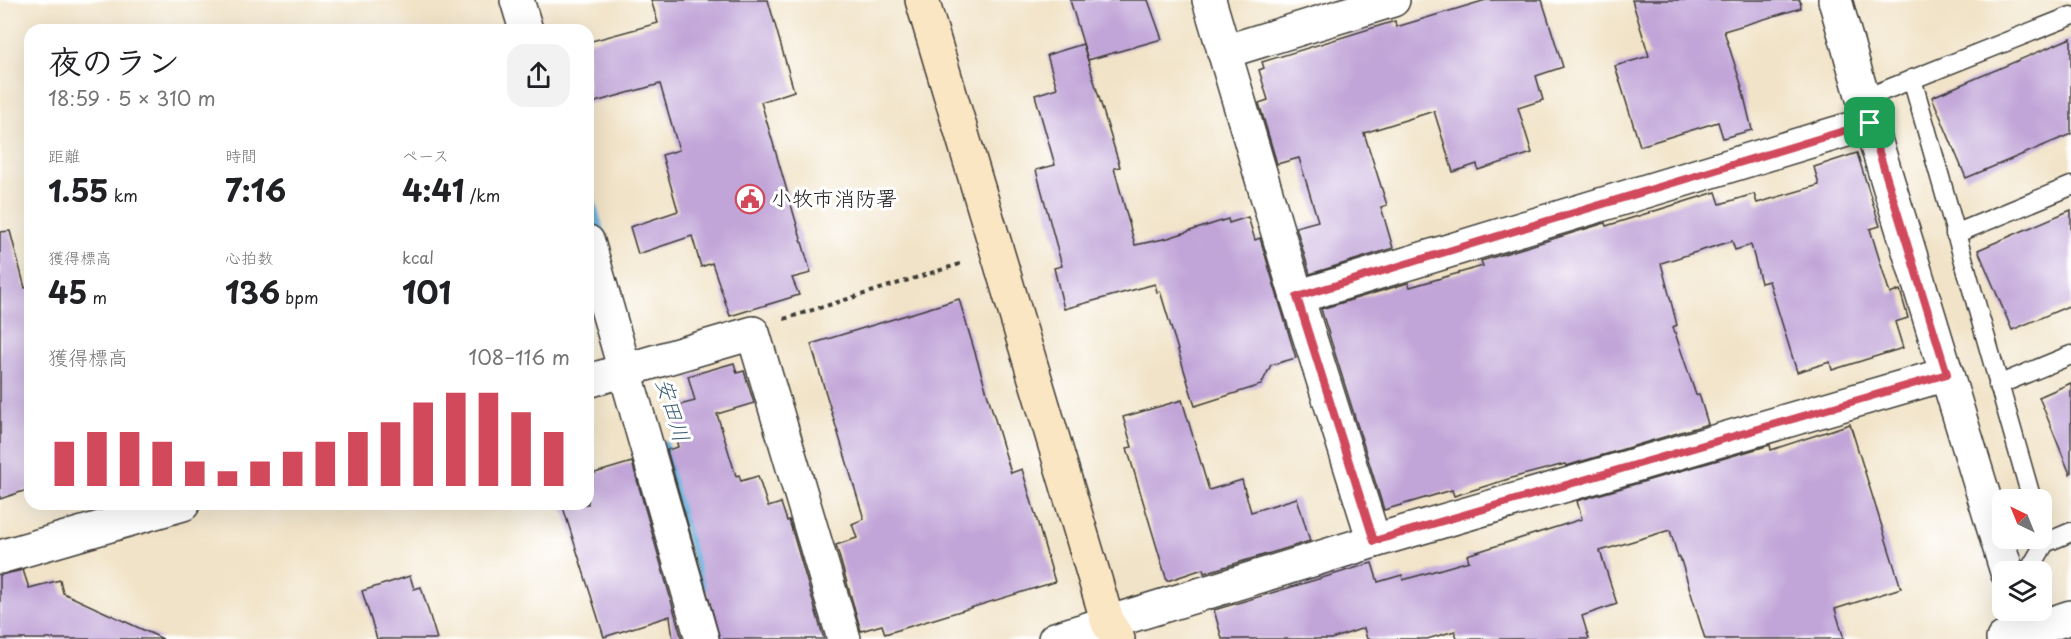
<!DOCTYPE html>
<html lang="ja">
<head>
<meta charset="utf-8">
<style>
  body { margin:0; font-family:"Playpen Sans","Klee One",sans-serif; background:#f2f2f2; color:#202124; height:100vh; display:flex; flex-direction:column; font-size:22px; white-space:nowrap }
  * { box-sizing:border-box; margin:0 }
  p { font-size:20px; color:#757577 }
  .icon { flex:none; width:33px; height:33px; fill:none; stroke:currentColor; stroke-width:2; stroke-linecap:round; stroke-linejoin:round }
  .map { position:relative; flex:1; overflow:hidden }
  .panel { position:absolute; left:24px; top:24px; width:570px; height:486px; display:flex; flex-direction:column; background:#fff; border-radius:18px; box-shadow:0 6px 24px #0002 }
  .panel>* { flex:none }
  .needle { width:39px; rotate:317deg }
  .fabs { position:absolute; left:1992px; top:489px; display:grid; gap:12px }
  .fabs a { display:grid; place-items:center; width:60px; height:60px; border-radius:12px; background:#fff; box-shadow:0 6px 24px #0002; font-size:30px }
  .pin { position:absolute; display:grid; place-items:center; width:51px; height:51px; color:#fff; margin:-26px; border-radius:12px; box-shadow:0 3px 9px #0006 }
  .round { display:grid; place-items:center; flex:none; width:63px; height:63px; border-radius:18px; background:#f2f2f2 }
  .headline { display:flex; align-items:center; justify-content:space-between; height:102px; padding:0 24px }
  h1 { font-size:33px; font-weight:700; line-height:45px }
  .metrics { display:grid; grid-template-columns:repeat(3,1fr); gap:9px; height:102px; padding:6px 24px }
  .metrics div { display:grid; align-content:center }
  .metrics b { font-size:30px; font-weight:700 }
  .metrics small { font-size:16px; font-weight:400 }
  .metrics p { font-size:16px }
  .chart { height:168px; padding:12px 24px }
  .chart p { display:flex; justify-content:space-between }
  .chart svg { width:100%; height:108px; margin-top:6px; stroke:#d1495b; stroke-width:6 }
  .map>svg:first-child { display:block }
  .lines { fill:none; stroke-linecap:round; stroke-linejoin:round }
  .stream { stroke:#64afdc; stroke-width:10 }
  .building { fill:#c1a5d8 }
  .lane-casing { stroke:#3c3a36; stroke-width:21 }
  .street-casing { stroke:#3c3a36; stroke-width:36 }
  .secondary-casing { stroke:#3c3a36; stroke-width:36 }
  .path { stroke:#3c3a36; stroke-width:4; stroke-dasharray:4.5 4.5; stroke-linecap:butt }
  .lane { stroke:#fff; stroke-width:18 }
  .street { stroke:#fff; stroke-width:33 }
  .secondary { stroke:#fbe6c4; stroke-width:33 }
  .route-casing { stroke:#fff; stroke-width:12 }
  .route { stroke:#d1495b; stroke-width:8 }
  .labels { text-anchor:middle; stroke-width:6; stroke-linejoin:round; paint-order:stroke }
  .poi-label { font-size:21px; fill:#1c1c1c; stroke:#fff; text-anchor:start }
  .water-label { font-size:22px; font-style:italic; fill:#3c5e72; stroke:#fff }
</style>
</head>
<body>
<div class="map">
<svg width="2071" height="639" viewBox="0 0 2071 639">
  <rect width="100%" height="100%" fill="#fff"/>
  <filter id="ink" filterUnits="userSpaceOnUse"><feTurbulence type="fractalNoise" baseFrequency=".0167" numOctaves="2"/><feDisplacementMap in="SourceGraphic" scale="12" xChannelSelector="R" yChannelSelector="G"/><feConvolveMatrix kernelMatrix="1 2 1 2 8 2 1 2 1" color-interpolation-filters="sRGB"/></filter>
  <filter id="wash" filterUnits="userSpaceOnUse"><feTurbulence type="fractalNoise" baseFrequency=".008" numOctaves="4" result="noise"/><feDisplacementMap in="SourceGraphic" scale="24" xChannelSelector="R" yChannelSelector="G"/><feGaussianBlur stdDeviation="1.35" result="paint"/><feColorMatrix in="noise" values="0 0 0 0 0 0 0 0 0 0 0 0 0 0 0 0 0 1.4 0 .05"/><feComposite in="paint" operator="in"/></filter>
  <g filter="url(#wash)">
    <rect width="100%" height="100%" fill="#f1e3c7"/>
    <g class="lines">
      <!-- stream -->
      <g class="stream">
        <path d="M588,193l14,48"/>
        <path d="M664,446l41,140"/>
      </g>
    </g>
    <g id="blocks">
      <!-- building -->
      <g class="building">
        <path d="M651,0h117l26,91 -33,11 50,171 -19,5 7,17 -69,21 -18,-53 -11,4 -9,-31 -54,18 -8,-27 48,-16 -16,-56 17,-5 -19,-66 -72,20v-62l70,-19z"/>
        <path d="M1070,0h78l14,39 -74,21z"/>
        <path d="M1486,0h56l21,67 -27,9 7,24 -25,8 14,45 -54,17 -1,-6 -24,8 -19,-61 -70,22 23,72 -6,2 12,41 -83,26 -14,-47 22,-6 -19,-63 -22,6 -18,-61 9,-3 -9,-30 5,-2 -2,-6 133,-41 1,6z"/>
        <path d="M1632,0h168l1,8 -77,23 17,53 11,46 -29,8 -5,-16 -78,24 -25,-80 34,-10z"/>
        <path d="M2071,38v96l-105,44 -34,-81z"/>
        <path d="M1083,44l37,123 -6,1 21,77 33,-7 60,-19 1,4 19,-6 7,23 5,-2 36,120 -25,7 -10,20 -66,21 -35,-115 -3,1 -2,-8 -91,25 -10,-41 8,-2 -26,-96 19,-5 -20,-70 22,-7 -10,-33z"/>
        <path d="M1857,153l23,73 -10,3 20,65 10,-4 8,28 -13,4 8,26 -71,22 -2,-8 -33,10 -28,-91 -8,2 -10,-38 -16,5 -3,-9 -71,22 16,62 -4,2 23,68 3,-1 9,30 -142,42 -1,-2 -50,13 -61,19 -2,-6 -68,20 -63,-201 87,-26 2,4 73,-21 -2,-5 124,-38 1,3 110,-34 4,12 34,-10 3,9 62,-18 -5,-18z"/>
        <path d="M2071,210v95l-59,25 -34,-80z"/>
        <path d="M10,231l15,57 5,-1v202l-30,10v-267z"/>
        <path d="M959,299l52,174 11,-4 33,113 -170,52 -3,-9 -21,6 -25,-86 21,-7 -5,-14 12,-5 -53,-175z"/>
        <path d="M734,363l3,10 7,-2 10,32 -37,11 19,62 3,-1 2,6 17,-5 10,31 13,-4 6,18 2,-1 35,119h-104l-53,-189 11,-3 -10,-39 27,-7 -7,-25z"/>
        <path d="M2071,383v90l-1,1 -31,-77z"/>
        <path d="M1182,400l27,90 33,-10 9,32 46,-14 13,43 -106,32 -1,-4 -36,12 -40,-133 5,-1 -9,-30z"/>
        <path d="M1850,424l51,164 -66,21 9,30h-139l-25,-82h-2l-8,-27 -70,21 17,53 -35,12 7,23h-132l-2,-8 -28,8h-60l-3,-11 -33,11h-109l-8,-29 158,-47 6,19 24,-7 1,5 66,-19 -2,-6 115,-36 -5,-18 193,-56 1,5z"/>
        <path d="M632,462l50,177h-9l-3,-23 -66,21 -42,-133h26v-29z"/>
        <path d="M23,570l6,18 31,-8 3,13 100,46h-163v-64z"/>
        <path d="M410,576l4,13 7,-2 16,52h-60l-15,-48z"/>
      </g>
    </g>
  </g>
  <g filter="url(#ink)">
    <use href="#blocks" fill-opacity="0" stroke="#3c3a36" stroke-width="1.5"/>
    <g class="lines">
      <!-- lane casing -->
      <g class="lane-casing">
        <g id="lane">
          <path d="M1912,79l120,421"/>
          <path d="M1863,99l208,-83"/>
          <path d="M1955,234l116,-48"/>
          <path d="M1998,385l73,-30"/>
          <path d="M2028,572l17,-29 26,-11"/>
        </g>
      </g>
      <!-- street casing -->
      <g class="street-casing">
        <g id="street">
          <path d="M517,0l9,30"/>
          <path d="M1209,0l88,297 77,244"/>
          <path d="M1835,0l35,123 137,449"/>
          <path d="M1224,52l169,-52"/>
          <path d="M588,242l114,397"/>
          <path d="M1297,297l573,-174"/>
          <path d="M588,381l165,-48 91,306"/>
          <path d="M0,557l183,-53"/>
          <path d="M1055,639l319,-98 573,-167"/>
          <path d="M2003,639l68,-22"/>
        </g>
      </g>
      <!-- secondary casing -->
      <g class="secondary-casing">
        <path id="secondary" d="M922,0l186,623 10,16"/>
      </g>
      <!-- path -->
      <path class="path" d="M784,319l179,-56"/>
      <!-- lane -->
      <use href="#lane" class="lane"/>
      <!-- street -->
      <use href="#street" class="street"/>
      <!-- secondary -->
      <use href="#secondary" class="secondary"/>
    </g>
  </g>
  <g class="lines" filter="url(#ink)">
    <!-- route casing -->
    <g class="route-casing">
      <path id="route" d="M1870,123l77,251 -573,167 -77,-244z"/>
    </g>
    <!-- route -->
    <use href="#route" class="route"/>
  </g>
  <!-- icons -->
  <defs>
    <g id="civic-ring" transform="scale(1.5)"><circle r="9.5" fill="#fff" stroke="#d1495b" stroke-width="1.5"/><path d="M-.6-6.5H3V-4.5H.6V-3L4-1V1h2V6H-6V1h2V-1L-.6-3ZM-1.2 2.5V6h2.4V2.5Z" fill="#d1495b"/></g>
  </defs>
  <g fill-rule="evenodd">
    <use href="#civic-ring" x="750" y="199"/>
  </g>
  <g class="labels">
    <!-- poi labels -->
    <g class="poi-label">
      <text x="771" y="206">小牧市消防署</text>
    </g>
    <!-- water labels -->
    <g class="water-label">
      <text transform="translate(673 410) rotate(73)" y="8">安田川</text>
    </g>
  </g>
</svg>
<div class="fabs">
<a><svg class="needle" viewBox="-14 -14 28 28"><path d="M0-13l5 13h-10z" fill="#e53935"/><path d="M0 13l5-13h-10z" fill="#757577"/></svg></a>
<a><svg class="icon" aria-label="layers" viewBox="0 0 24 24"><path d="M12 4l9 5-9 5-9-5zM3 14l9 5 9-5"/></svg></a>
</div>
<div class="pin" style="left:1870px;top:123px;background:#1e9e55"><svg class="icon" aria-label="arrive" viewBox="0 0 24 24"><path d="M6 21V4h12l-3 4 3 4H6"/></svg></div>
<section class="panel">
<div class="headline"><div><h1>夜のラン</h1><p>18:59 · 5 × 310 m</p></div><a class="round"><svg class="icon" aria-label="share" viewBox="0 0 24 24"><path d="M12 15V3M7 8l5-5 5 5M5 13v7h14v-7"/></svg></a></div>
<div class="metrics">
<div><p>距離</p><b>1.55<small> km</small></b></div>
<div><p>時間</p><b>7:16</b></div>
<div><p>ペース</p><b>4:41<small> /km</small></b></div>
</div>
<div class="metrics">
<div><p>獲得標高</p><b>45<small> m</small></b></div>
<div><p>心拍数</p><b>136<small> bpm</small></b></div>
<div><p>kcal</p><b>101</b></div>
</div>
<div class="chart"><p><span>獲得標高</span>108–116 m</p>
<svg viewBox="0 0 160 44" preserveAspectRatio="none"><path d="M5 44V26M15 44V22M25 44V22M35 44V26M45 44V34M55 44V38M65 44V34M75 44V30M85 44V26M95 44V22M105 44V18M115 44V10M125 44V6M135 44V6M145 44V14M155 44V22"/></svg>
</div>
</section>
</div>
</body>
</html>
